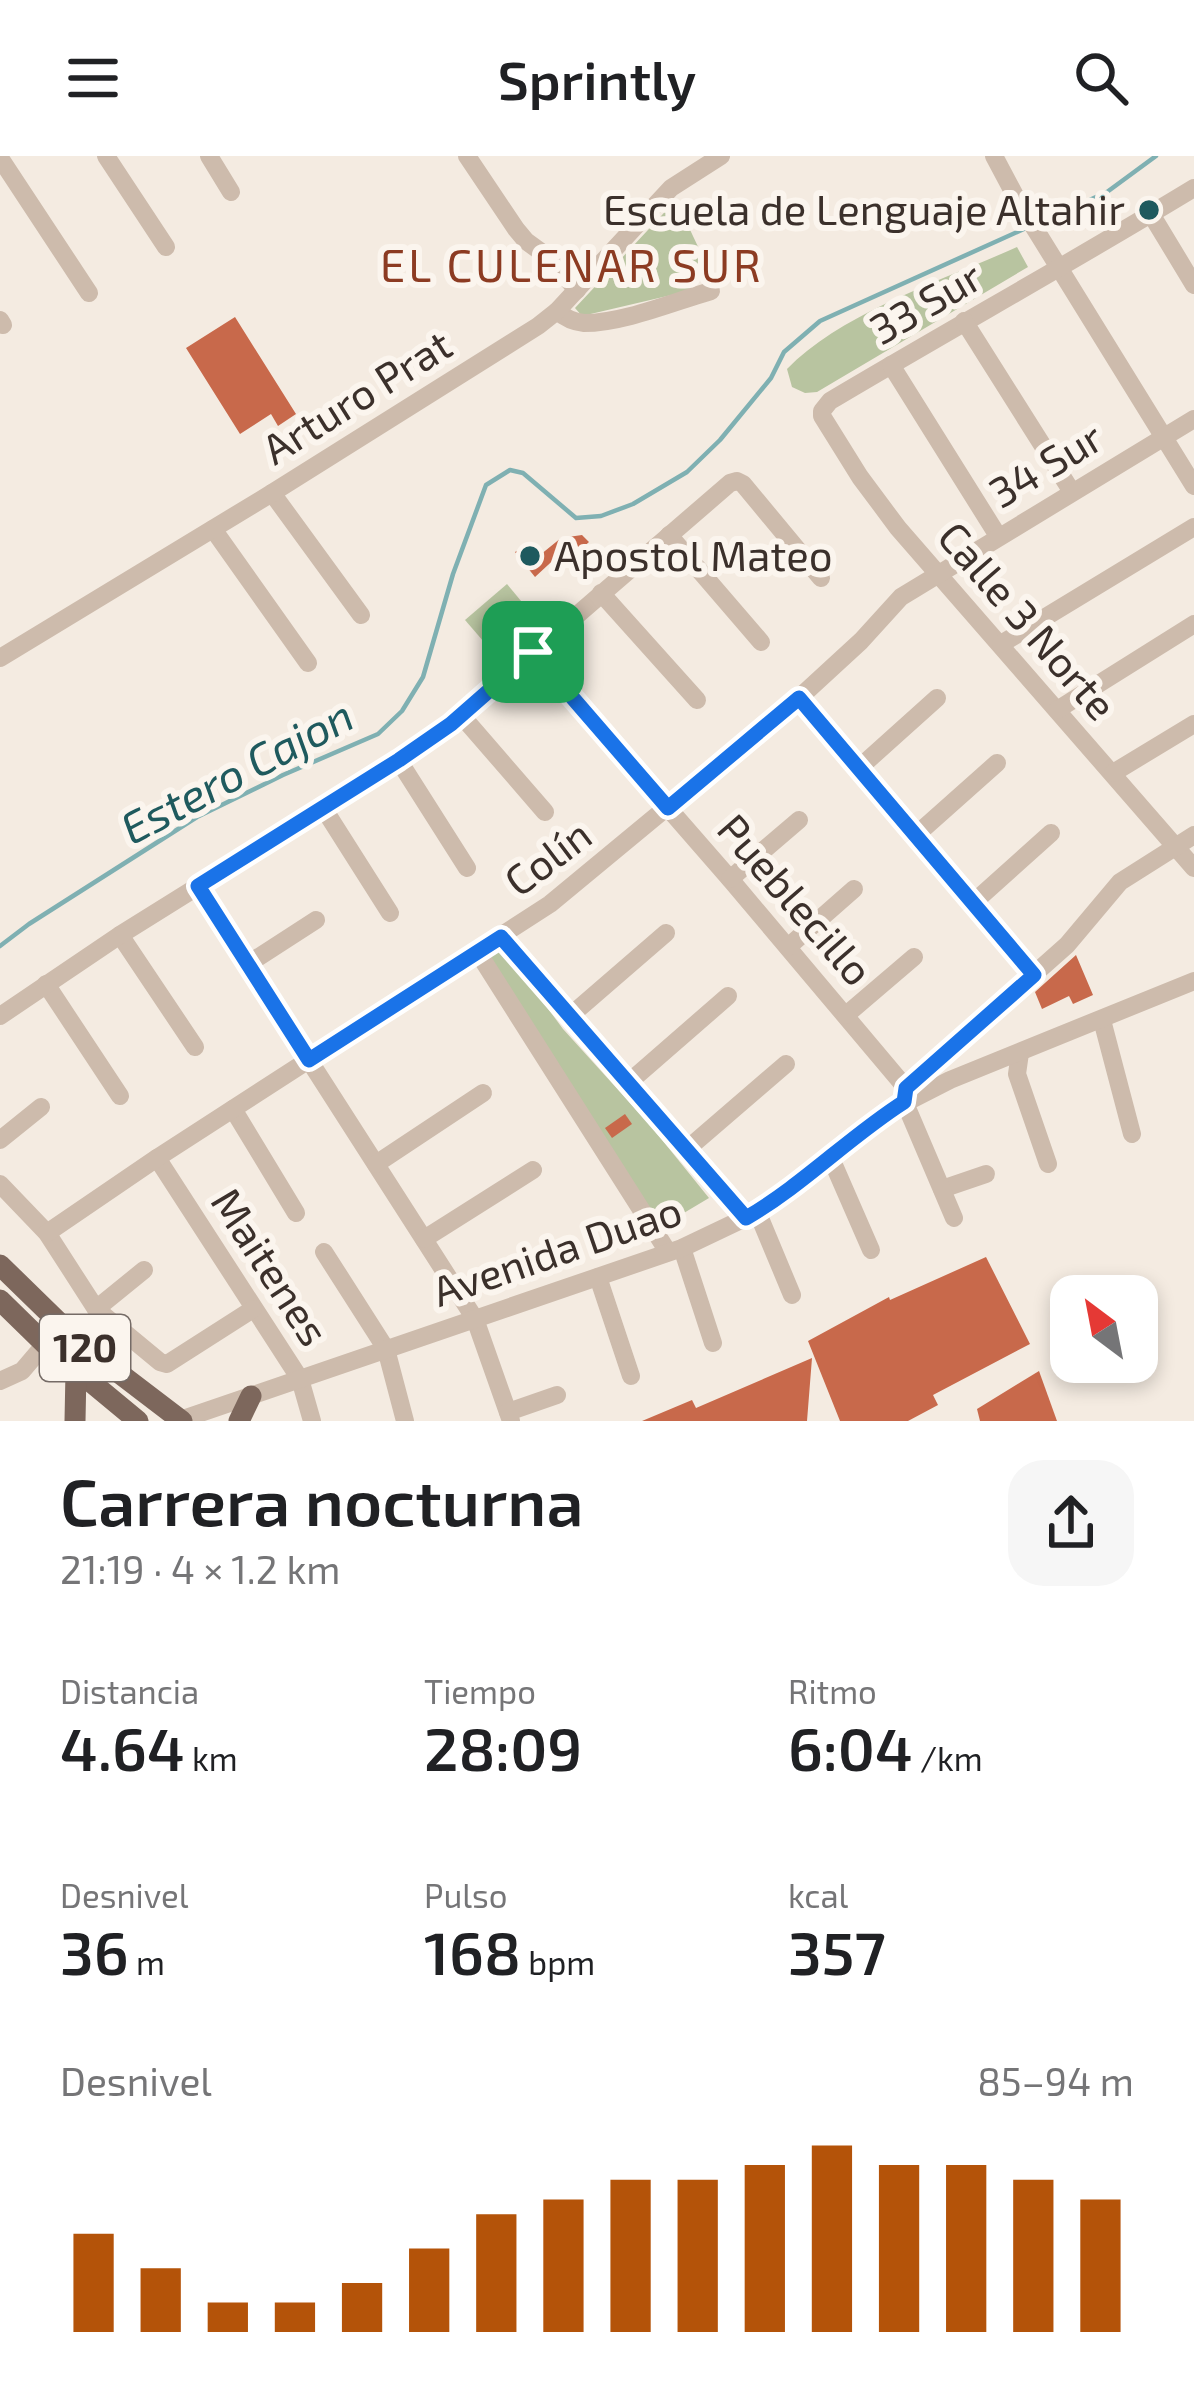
<!DOCTYPE html>
<html lang="es">
<head>
<meta charset="utf-8">
<style>
  body { margin:0; font-family:"Exo 2",sans-serif; background:#f6f6f6; color:#202124; height:100vh; display:flex; flex-direction:column; font-size:45px; white-space:nowrap }
  * { box-sizing:border-box; margin:0 }
  p { font-size:39px; color:#757577 }
  .icon { flex:none; width:66px; height:66px; fill:none; stroke:currentColor; stroke-width:2; stroke-linecap:round; stroke-linejoin:round }
  .map { position:relative; height:1265px; overflow:hidden }
  .side { display:flex; flex-direction:column; background:#fff; flex:1 }
  .side>* { flex:none }
  .needle { width:78px; rotate:328deg }
  .controls { position:absolute; left:1050px; top:1119px; display:grid; gap:24px }
  .controls a { display:grid; place-items:center; width:108px; height:108px; border-radius:24px; background:#fff; box-shadow:0 6px 18px #0003; font-size:60px }
  .pin { position:absolute; display:grid; place-items:center; width:102px; height:102px; color:#fff; margin:-51px; border-radius:24px; box-shadow:0 6px 18px #0006 }
  .round { display:grid; place-items:center; flex:none; width:126px; height:126px; border-radius:36px; background:#f6f6f6 }
  .summary { display:flex; align-items:center; justify-content:space-between; height:204px; padding:0 60px }
  h1 { font-size:66px; font-weight:600; line-height:90px }
  .figures { display:grid; grid-template-columns:repeat(3,1fr); gap:18px; height:204px; padding:12px 60px }
  .figures div { display:grid; align-content:center }
  .figures b { font-size:60px; font-weight:600 }
  .figures small { font-size:33px; font-weight:400 }
  .figures p { font-size:33px }
  .chart { height:336px; padding:24px 60px }
  .chart p { display:flex; justify-content:space-between }
  .chart svg { width:100%; height:216px; margin-top:12px; stroke:#b45309; stroke-width:6 }
  header { display:flex; justify-content:space-between; align-items:center; height:156px; padding:0 60px; background:#fff; font-size:54px; font-weight:600 }
  .map>svg:first-child { display:block }
  .green { fill:#b8c4a0 }
  .lines { fill:none; stroke-linecap:round; stroke-linejoin:round }
  .stream { stroke:#7fb0b2; stroke-width:4.5 }
  .building { fill:#c8694b }
  .minor { stroke:#cdbbac; stroke-width:18 }
  .major { stroke:#7d675c; stroke-width:21 }
  .route-casing { stroke:#fff; stroke-width:24 }
  .route { stroke:#1a73e8; stroke-width:15 }
  .poi-dot { fill:#1f5a5e; stroke:#fbf5ee; stroke-width:4.5 }
  .labels { text-anchor:middle; stroke-width:12; stroke-linejoin:round; paint-order:stroke }
  .shield { fill:#fbf5ee; stroke:#756b66; stroke-width:3 }
  .shield-label { font-size:39px; font-weight:bold; fill:#3b302b }
  .poi-label { font-size:42px; fill:#3b302b; stroke:#fbf5ee; text-anchor:end }
  .street-label { font-size:42px; fill:#3b302b; stroke:#fbf5ee }
  .neighbourhood-label { font-size:45px; letter-spacing:3px; fill:#8c3b22; stroke:#fbf5ee }
  .water-label { font-size:45px; font-style:italic; fill:#1f5a5e; stroke:#fbf5ee }
</style>
</head>
<body>
<header><svg class="icon" aria-label="menu" viewBox="0 0 24 24"><path d="M4 6h16M4 12h16M4 18h16"/></svg>Sprintly<svg class="icon" aria-label="search" viewBox="0 0 24 24"><circle cx="10" cy="10" r="6"/><path d="M15 15l6 6"/></svg></header>
<div class="map">
<svg width="1194" height="1265" viewBox="0 0 1194 1265">
  <rect width="100%" height="100%" fill="#f4ebe1"/>
  <!-- green -->
  <g class="green">
    <path d="M676,44l33,70 -21,11 5,9 -111,26 -7,-8z"/>
    <path d="M1017,91l11,20 -211,125 -12,1 -13,-6 -5,-18c54,-56 159,-90 230,-122z"/>
    <path d="M507,428l24,29 -41,36 -25,-29z"/>
    <path d="M501,789l62,84 87,96 59,73 -52,31 -172,-274z"/>
  </g>
  <g class="lines">
    <!-- stream -->
    <g class="stream">
      <path d="M1037,68l70,-32 49,-36"/>
      <path d="M0,790l29,-22 168,-107 86,-42 95,-41 24,-23 21,-34 30,-103 33,-89 24,-15 13,3 53,45 25,-2 32,-12 54,-32 33,-32 51,-62 13,-26 36,-31 206,-93"/>
    </g>
  </g>
  <!-- building -->
  <g class="building">
    <path d="M235,161l61,97 -18,12 -7,-12 -31,20 -54,-86z"/>
    <path d="M582,379l7,7 -20,18 -8,-7 -26,24 -20,-25 15,-9 10,12 21,-17z"/>
    <path d="M1076,799l17,40 -20,9 -4,-8 -27,13 -7,-17z"/>
    <path d="M625,958l7,10 -20,14 -7,-10z"/>
    <path d="M986,1101l44,87 -97,51 5,10 -30,16h-68l-32,-80 81,-44 1,3z"/>
    <path d="M812,1202l-5,63h-165l50,-21 4,8z"/>
    <path d="M1039,1215l18,50h-77l-3,-12z"/>
  </g>
  <g class="lines">
    <!-- minor -->
    <g class="minor">
      <path d="M106,0l60,91"/>
      <path d="M209,0l22,36"/>
      <path d="M467,0l49,73 10,12 22,16 29,33"/>
      <path d="M994,0l25,47 175,283"/>
      <path d="M0,2l89,135"/>
      <path d="M1194,32c-120,73 -243,141 -364,213l-8,10v5l38,61 38,51 296,340"/>
      <path d="M1151,58l43,71"/>
      <path d="M557,155c8,7 16,11 27,12 39,0 89,-21 127,-32"/>
      <path d="M0,164l3,5"/>
      <path d="M964,165l108,171"/>
      <path d="M891,209l107,171"/>
      <path d="M272,337l89,122"/>
      <path d="M213,373l95,134"/>
      <path d="M669,379l92,107"/>
      <path d="M601,437l96,107"/>
      <path d="M1001,488l193,-117"/>
      <path d="M533,497l197,226 176,209"/>
      <path d="M0,502l272,-165 266,-167 19,-15 114,-123 50,-32"/>
      <path d="M799,542l235,277"/>
      <path d="M1057,554l137,-86"/>
      <path d="M461,559l84,97"/>
      <path d="M399,605l68,107"/>
      <path d="M858,613l79,-71"/>
      <path d="M1113,617l81,-49"/>
      <path d="M324,653l66,104"/>
      <path d="M915,680l82,-73"/>
      <path d="M730,723l69,-59"/>
      <path d="M198,731l277,432 36,102"/>
      <path d="M973,747l78,-70"/>
      <path d="M120,779l75,112"/>
      <path d="M501,780l244,282"/>
      <path d="M788,791l66,-58"/>
      <path d="M477,795l191,301"/>
      <path d="M248,808l68,-44"/>
      <path d="M46,828l74,112"/>
      <path d="M846,859l68,-58"/>
      <path d="M0,860l120,-81 279,-174 52,-37 279,-241 7,-2 6,3 78,94"/>
      <path d="M570,860l96,-83"/>
      <path d="M1102,864l30,114"/>
      <path d="M1020,897l-3,21 31,90"/>
      <path d="M627,928l101,-88"/>
      <path d="M233,953l63,104"/>
      <path d="M0,984l41,-33"/>
      <path d="M685,995l101,-87"/>
      <path d="M830,1000l41,94"/>
      <path d="M157,1002l143,221 12,42"/>
      <path d="M376,1008l107,-71"/>
      <path d="M0,1028l47,49 49,76 64,53 7,2 86,-55"/>
      <path d="M942,1033l44,-15"/>
      <path d="M757,1055l35,84"/>
      <path d="M954,1062l-49,-115 1,-15 161,-143 53,-63 74,-47"/>
      <path d="M47,1077l110,-75 393,-254 249,-206 62,-57 40,-44 293,-178"/>
      <path d="M424,1083l109,-69"/>
      <path d="M682,1092l31,95"/>
      <path d="M324,1096l62,97 19,72"/>
      <path d="M598,1121l33,99"/>
      <path d="M96,1153l48,-39"/>
      <path d="M0,1225l22,-10 23,-27"/>
      <path d="M508,1256l49,-17"/>
      <path d="M180,1264l502,-172 63,-30 34,-20 101,-80 25,-15 45,-23 244,-99"/>
    </g>
    <!-- major -->
    <g class="major">
      <path d="M0,1109l81,79 101,77"/>
      <path d="M0,1144l45,44 93,77"/>
      <path d="M75,1265l1,-50"/>
      <path d="M239,1265l12,-25"/>
    </g>
  </g>
  <g class="lines">
    <!-- route casing -->
    <g class="route-casing">
      <path id="route" d="M533,496l135,156 131,-110 235,277 -128,113 -2,14c-55,35 -101,83 -158,116l-245,-281 -192,123 -111,-174 201,-126 52,-36z"/>
    </g>
    <!-- route -->
    <use href="#route" class="route"/>
  </g>
  <!-- markers -->
  <g class="poi-dot">
    <circle cx="1149" cy="54" r="12"/>
    <circle cx="530" cy="400" r="12"/>
  </g>
  <g class="labels">
    <!-- shield labels -->
    <rect class="shield" x="40" y="1159" width="90" height="66" rx="9"/>
    <g class="shield-label">
      <text x="85" y="1206">120</text>
    </g>
    <!-- poi labels -->
    <g class="poi-label">
      <text x="1125" y="69">Escuela de Lenguaje Altahir</text>
      <text x="554" y="415" text-anchor="start">Apostol Mateo</text>
    </g>
    <!-- street labels -->
    <g class="street-label">
      <text transform="translate(926 147) rotate(-30)" y="15">33 Sur</text>
      <text transform="translate(357 241) rotate(-32)" y="15">Arturo Prat</text>
      <text transform="translate(1046 309) rotate(-31)" y="15">34 Sur</text>
      <text transform="translate(1027 465) rotate(49)" y="15">Calle 3 Norte</text>
      <text transform="translate(548 702) rotate(-37)" y="15">Colín</text>
      <text transform="translate(795 744) rotate(49)" y="15">Pueblecillo</text>
      <text transform="translate(557 1095) rotate(-19)" y="15">Avenida Duao</text>
      <text transform="translate(270 1111) rotate(57)" y="15">Maitenes</text>
    </g>
    <!-- neighbourhood labels -->
    <g class="neighbourhood-label">
      <text x="572" y="126">EL CULENAR SUR</text>
    </g>
    <!-- water labels -->
    <g class="water-label">
      <text transform="translate(237 616) rotate(-28)" y="16">Estero Cajon</text>
    </g>
  </g>
</svg>
<div class="controls">
<a><svg class="needle" viewBox="-14 -14 28 28"><path d="M0-13l5 13h-10z" fill="#e53935"/><path d="M0 13l5-13h-10z" fill="#757577"/></svg></a>
</div>
<div class="pin" style="left:533px;top:496px;background:#1e9e55"><svg class="icon" aria-label="arrive" viewBox="0 0 24 24"><path d="M6 21V4h12l-3 4 3 4H6"/></svg></div>
</div>
<section class="side">
<div class="summary"><div><h1>Carrera nocturna</h1><p>21:19 · 4 × 1.2 km</p></div><a class="round"><svg class="icon" aria-label="share" viewBox="0 0 24 24"><path d="M12 15V3M7 8l5-5 5 5M5 13v7h14v-7"/></svg></a></div>
<div class="figures">
<div><p>Distancia</p><b>4.64<small> km</small></b></div>
<div><p>Tiempo</p><b>28:09</b></div>
<div><p>Ritmo</p><b>6:04<small> /km</small></b></div>
</div>
<div class="figures">
<div><p>Desnivel</p><b>36<small> m</small></b></div>
<div><p>Pulso</p><b>168<small> bpm</small></b></div>
<div><p>kcal</p><b>357</b></div>
</div>
<div class="chart"><p><span>Desnivel</span>85–94 m</p>
<svg viewBox="0 0 160 44" preserveAspectRatio="none"><path d="M5 44V24M15 44V31M25 44V38M35 44V38M45 44V34M55 44V27M65 44V20M75 44V17M85 44V13M95 44V13M105 44V10M115 44V6M125 44V10M135 44V10M145 44V13M155 44V17"/></svg>
</div>
</section>
</body>
</html>
